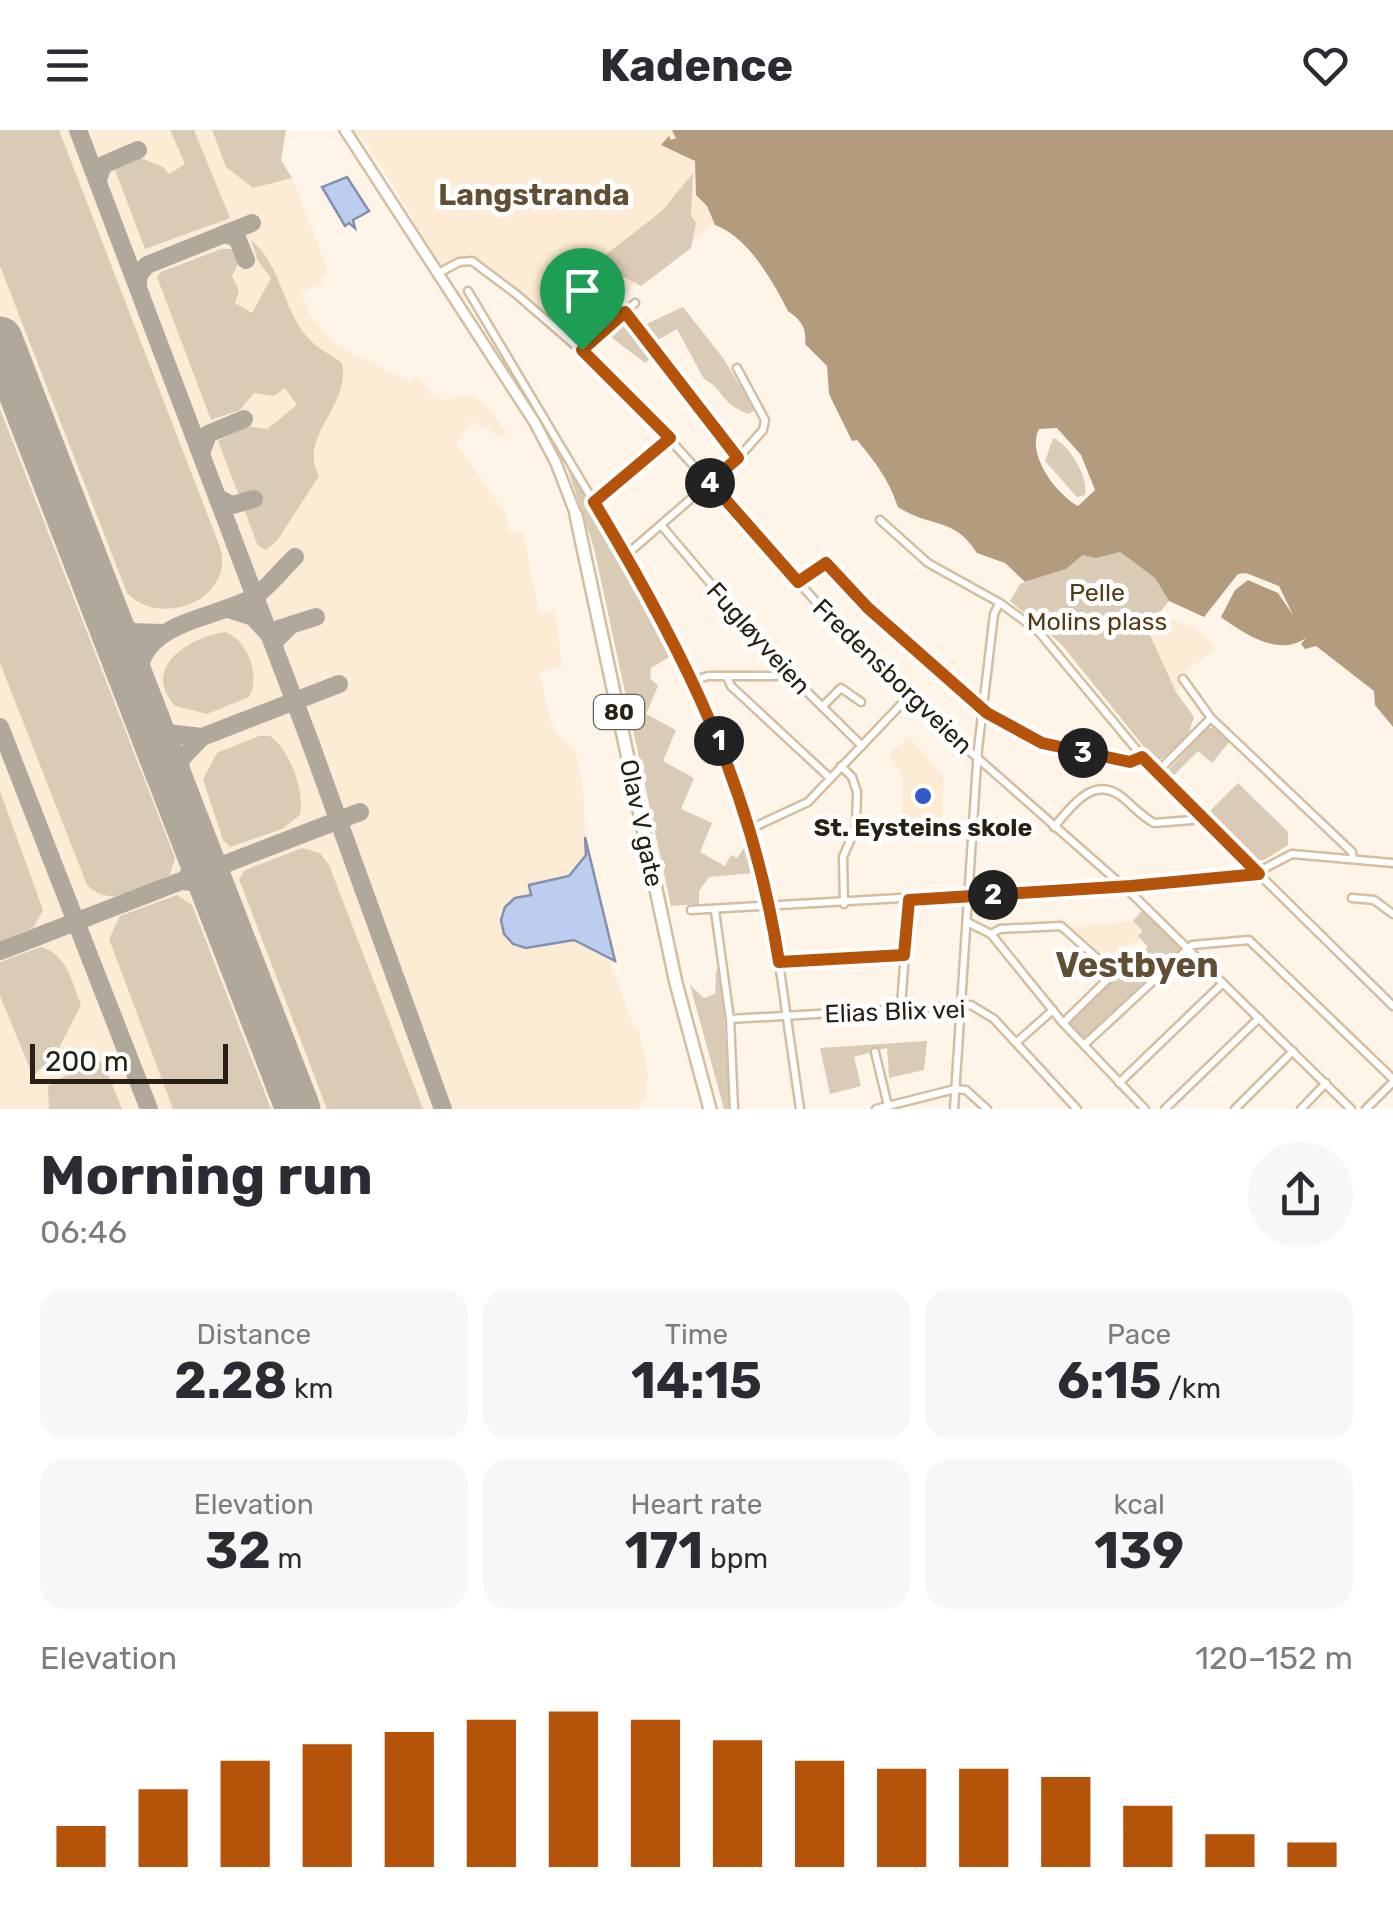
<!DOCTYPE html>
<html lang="en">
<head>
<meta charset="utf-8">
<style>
  body { margin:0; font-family:Rubik,sans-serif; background:#f7f7f7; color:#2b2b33; height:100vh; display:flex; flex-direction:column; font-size:38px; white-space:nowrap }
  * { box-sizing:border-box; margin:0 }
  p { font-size:32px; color:#7c7c81 }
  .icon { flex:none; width:55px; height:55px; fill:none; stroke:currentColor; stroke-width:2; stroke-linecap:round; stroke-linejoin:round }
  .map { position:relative; height:979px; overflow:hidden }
  .details { display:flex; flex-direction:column; background:#fff; flex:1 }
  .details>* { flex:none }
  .scale { position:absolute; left:30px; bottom:25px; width:198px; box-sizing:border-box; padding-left:10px; border:5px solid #292015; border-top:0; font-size:28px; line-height:35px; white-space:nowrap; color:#292015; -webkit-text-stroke:8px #fff; paint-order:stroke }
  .pin { position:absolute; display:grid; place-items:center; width:85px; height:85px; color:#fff; margin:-102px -42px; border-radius:50% 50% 50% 0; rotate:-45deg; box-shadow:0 0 10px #0007 }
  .pin .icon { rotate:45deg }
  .km { position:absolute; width:50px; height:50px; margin:-25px; border-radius:50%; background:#222; color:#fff; font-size:28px; line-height:50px; text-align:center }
  .round { display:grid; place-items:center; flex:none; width:105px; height:105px; border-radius:52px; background:#f7f7f7 }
  .headline { display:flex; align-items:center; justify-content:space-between; height:170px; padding:0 40px }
  h1 { font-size:55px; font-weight:700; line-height:75px }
  .stats { display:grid; grid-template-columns:repeat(3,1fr); gap:15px; height:170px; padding:10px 40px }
  .stats div { display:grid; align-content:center; border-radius:25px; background:#f7f7f7; text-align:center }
  .stats b { font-size:50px; font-weight:700 }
  .stats small { font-size:28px; font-weight:400 }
  .stats p { font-size:28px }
  .chart { height:280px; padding:20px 40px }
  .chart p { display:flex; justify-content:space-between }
  .chart svg { width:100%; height:180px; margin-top:10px; stroke:#b45309; stroke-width:6 }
  header { display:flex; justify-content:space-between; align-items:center; height:130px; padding:0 40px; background:#fff; font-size:45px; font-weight:700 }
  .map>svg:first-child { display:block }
  .built { fill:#fdecd5 }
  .green { fill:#dacbb7 }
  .water { fill:#b39c7d; fill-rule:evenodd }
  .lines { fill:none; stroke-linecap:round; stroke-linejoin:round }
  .taxiway { stroke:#b1a89c; stroke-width:18 }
  .runway { stroke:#b1a89c; stroke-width:45 }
  .building { fill:#bccdef; stroke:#8391af; stroke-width:2.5 }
  .street-casing { stroke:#d4bea0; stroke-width:11 }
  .secondary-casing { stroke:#d4bea0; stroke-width:14 }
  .highway-casing { stroke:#d4bea0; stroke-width:16 }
  .street { stroke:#fff; stroke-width:6 }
  .secondary { stroke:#fff; stroke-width:9 }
  .highway { stroke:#fff; stroke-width:11 }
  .route-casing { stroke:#fff; stroke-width:20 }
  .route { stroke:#b45309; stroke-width:12 }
  .poi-dot { fill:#305ccb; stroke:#fff; stroke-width:4 }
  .labels { text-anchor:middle; stroke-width:10; stroke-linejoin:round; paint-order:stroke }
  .shield { fill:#fff; stroke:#69635b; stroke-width:2.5 }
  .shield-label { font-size:22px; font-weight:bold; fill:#292015 }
  .park-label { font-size:25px; fill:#553b14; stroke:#fff }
  .street-label { font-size:25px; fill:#292015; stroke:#fff }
  .poi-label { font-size:25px; font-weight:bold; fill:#292015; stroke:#fff }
  .quarter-label { font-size:30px; font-weight:bold; fill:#614e33; stroke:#fff }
  .district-label { font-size:35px; font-weight:bold; fill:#614e33; stroke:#fff }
</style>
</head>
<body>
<header><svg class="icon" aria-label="menu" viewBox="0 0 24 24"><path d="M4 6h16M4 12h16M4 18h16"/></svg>Kadence<svg class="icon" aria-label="heart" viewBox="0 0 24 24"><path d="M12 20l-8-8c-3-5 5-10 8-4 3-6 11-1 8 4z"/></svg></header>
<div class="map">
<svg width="1393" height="979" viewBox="0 0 1393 979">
  <rect width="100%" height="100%" fill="#fef4e8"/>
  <!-- built -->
  <g class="built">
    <path d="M0,0h212l14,37 57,14 9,-3 37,96 -8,3 2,7 -22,9 9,23 26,29 75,37 4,-5 7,3 9,15 11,5 28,-6 13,8 23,30 -3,5 -32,-16 -14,24 49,69 3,20 14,-2 16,81 16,-3 7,56 -23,6 13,56 24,26 7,34 3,67 -17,21 -40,9 2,10 -16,3 -10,9 -4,14 3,13 9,10 13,4 19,-2 30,-9 21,17 3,-3 8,5 27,71h4l10,47 -2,21 -9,14h-637z"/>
    <path d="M348,0h324l4,7 -15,8 28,11 8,9 -1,30 11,11 8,19 -78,56 -57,65 -96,-77 -19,-8 -28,13 -19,-30 -6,-28 -28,-45 -21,-32z"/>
    <path d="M1159,484l37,15 19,17 -2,5 -34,25 3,10 -6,6 -33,-72z"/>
    <path d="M909,607l35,41 -3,50 -33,-3 -6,-14 1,-30 -14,-27z"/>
    <path d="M1133,791l10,10 -3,8 -34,21 -36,-33z"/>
  </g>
  <!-- green -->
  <g class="green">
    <path d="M0,0h59l161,417c16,52 -60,82 -93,46l-127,-327z"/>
    <path d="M170,0h24l36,88 -85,31 -30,-79 26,-12 22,9 6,7 16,-10z"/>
    <path d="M212,0h74l-5,30 11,18 -39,10 -27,-21z"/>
    <path d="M693,43l-2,43 5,7 -5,25 -50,38 -29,-15 -8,-15 58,-45z"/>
    <path d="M251,110c32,27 30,68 58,99 8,9 22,16 33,24 9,44 -45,73 -23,113l-42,65 -11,9 -8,-4 -40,-105 29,-15 20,3 30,-24 -12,-17 -11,8 -20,-3 -14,17 -29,10 -54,-143 4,-5 60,-23h12l6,13 -7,14 7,15 -4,12 17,10 19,-35 -13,-17z"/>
    <path d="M683,177l40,51 32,52 -6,4c-29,-10 -26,-26 -45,-35l-27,-50 -21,12 1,11 -12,11 -39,-30 28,-24 10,16z"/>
    <path d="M0,279l175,449 -5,17c-27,12 -58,35 -83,10l-87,-222z"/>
    <path d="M1053,308c15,5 36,39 32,57l-8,2 -32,-36z"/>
    <path d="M565,331l111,192 -25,15 -1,10 8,8 -12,28 30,16 -13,31 31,17 -13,31 31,14 -12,29 25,14 6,-11 6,3 9,-13 2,3 6,25 -45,4 -10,14v13l-28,2 -77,-358z"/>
    <path d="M1120,422l35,26 14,23 -9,11 -17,8 33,72 18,25 -6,18 -31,28 -95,-118 -52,-44 10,-17 46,-15 17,-14z"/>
    <path d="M225,502c23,8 36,45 24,65l-42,17 -32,-8c-35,-39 15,-69 50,-74z"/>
    <path d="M1216,597l14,14 -18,22 -14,-12 -26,26 -3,-8 38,-41z"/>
    <path d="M259,606h11c20,14 35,56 30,79l-18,14 -52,18 -7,-7 -20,-61 14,-26z"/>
    <path d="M1238,653l50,49v13l-24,15h-7l-49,-47z"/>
    <path d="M0,661l43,119 -9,17 -34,15z"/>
    <path d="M302,718l18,5 9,12 94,244h-96l-88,-230 6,-9z"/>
    <path d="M177,765l15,10 79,204h-98l-64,-170 11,-23z"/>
    <path d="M1143,779l40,39 -97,92 -18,-18 80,-75 -10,-11 5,-5 -10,-10z"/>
    <path d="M41,817c26,7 31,35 40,58l-25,49 -23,22 -33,-80v-34z"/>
    <path d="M716,840l5,2 9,137h-6l-34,-124 14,13 11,-4z"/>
    <path d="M927,911l-3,29 -35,8 -2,-30 -33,9 7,29 -31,8 -10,-46z"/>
    <path d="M96,928l9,8 17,43h-73l-1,-23z"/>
  </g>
  <!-- water -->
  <path class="water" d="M672,0h721v597l-18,-22 -1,-14 -58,-45 -11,3 -4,-5 5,-6c-27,19 -60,-3 -85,-21l14,-27 13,-10 30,13 15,22 -14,-29 -33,-13 -8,1 -34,43 -35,-16 -14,-23 -35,-26 -24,6 -13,-3 -17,14 -41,13 -20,-19 -28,-10c-23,-37 -48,-25 -79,-46 -10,-29 -23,-45 -41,-67l-5,1 -23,-47 -2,-28 -22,-22c2,-16 -4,-24 -17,-33 -16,-31 -40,-74 -73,-86l-8,-19 -11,-11 -1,-34 -34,-16 8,-9 2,4 5,-2zM1039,299l18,-1 24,27 14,35 -17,16c-22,-12 -52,-52 -39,-77z"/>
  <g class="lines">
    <!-- taxiway -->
    <g class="taxiway">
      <path d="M78,0l234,617"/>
      <path d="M98,50l5,-15 35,-15"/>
      <path d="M224,104l13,4 9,22"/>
      <path d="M138,154l1,-10 8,-9 105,-42"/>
      <path d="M202,321l6,-17 36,-15"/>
      <path d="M220,369l12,6 22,-6"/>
      <path d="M104,478l28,24 31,1"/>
      <path d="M228,479l25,8 22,24 13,-13"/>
      <path d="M278,499l38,-12"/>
      <path d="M137,562c-4,-69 62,-69 111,-92 18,-9 32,-29 47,-43"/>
      <path d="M145,582l22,21 35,4 137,-53"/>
      <path d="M0,597l149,382"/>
      <path d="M309,609l134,370"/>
      <path d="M177,666l4,-37 21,-22"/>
      <path d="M185,749l11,-12v-23"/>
      <path d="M184,751l20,3 13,15"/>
      <path d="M0,821l360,-139"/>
    </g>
    <!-- runway -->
    <path class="runway" d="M0,209l298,770"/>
  </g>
  <!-- building -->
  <g class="building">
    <path d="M347,47l22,34 -16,9 2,8 -6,-5 -4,3 -23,-39z"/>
    <path d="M585,707l30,124 -41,-21 -48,8 -13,-4 -9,-10 -3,-14 4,-13 10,-9 16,-3 -2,-10 40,-9 17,-21z"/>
  </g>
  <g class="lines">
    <!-- street casing -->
    <g class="street-casing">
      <g id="street">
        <path d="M437,144l22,-12 13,-1 44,33 103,89 217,241 129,123 167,147 219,215"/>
        <path d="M468,161l201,337 47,103 34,98 21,78 29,202"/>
        <path d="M625,182l113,146 -112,97"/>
        <path d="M582,220l53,-47"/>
        <path d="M737,238l28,52 -2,10 -25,28"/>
        <path d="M595,373l75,-66"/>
        <path d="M880,390l48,43 72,40 38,28 118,142 237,233"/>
        <path d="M661,395l117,138 84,83"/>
        <path d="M797,452l29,-19 41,46 120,104 55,30 87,19 13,-5"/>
        <path d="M727,547l4,9 99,92"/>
        <path d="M1183,549l28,39 141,134 1,7"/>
        <path d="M695,550l13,-4h68l9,-6"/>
        <path d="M822,577l19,-19 20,14"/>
        <path d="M841,636l11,11 5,15 -1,35 -13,30 1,47"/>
        <path d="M1156,643l55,-55"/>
        <path d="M1054,697c16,-19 39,-53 68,-30 11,9 19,19 32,26l38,-3 7,-5"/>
        <path d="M750,699l58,-27 102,-107"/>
        <path d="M1352,768l22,2 19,14"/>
        <path d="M691,780l555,-32 46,-24 101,9"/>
        <path d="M715,781l15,108 4,90"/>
        <path d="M967,792l24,12 72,89 82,86"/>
        <path d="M991,804l9,-5 61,-3 47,42v11l-45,44"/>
        <path d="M779,832l125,-7"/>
        <path d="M901,876l8,-106"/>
        <path d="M730,889l241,-14 23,14 83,90"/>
        <path d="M1017,912l36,-32"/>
        <path d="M1084,915l108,-100 57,-5 144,139"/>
        <path d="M875,922l13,54"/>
        <path d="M1119,953l104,-100"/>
        <path d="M876,979l79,-20 11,1 21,19"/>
        <path d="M954,979l24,-360 16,-135 5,-10"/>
        <path d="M1165,979l94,-91"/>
        <path d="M1235,979l58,-58"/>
        <path d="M1301,979l25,-26"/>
        <path d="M1366,979l27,-27"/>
      </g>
    </g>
    <!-- secondary casing -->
    <g class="secondary-casing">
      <path id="secondary" d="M345,0l190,293 21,40 20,52"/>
    </g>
    <!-- highway casing -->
    <g class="highway-casing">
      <path id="highway" d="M576,385l100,468 34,126"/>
    </g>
    <!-- street -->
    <use href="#street" class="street"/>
    <!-- secondary -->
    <use href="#secondary" class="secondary"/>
    <!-- highway -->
    <use href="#highway" class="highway"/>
  </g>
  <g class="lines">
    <!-- route casing -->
    <g class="route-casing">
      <path id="route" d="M625,182l113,146 -28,24 88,100 28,-19 42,45 119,105 55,30 88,19 12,-5 117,117 -128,12 -222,14 -5,55 -125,7c-27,-176 -94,-309 -185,-460l76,-64 -88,-88z"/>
    </g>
    <!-- route -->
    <use href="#route" class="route"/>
  </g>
  <!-- markers -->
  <circle class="poi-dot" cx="923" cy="666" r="10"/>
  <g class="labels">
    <!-- shield labels -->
    <rect class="shield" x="594" y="565" width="50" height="34" rx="8"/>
    <g class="shield-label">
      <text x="619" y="590">80</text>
    </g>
    <!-- park labels -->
    <g class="park-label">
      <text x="1097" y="471">Pelle<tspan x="1097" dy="29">Molins plass</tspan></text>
    </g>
    <!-- street labels -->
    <g class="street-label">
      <text transform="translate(759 508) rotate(48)" y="9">Fugløyveien</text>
      <text transform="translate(893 546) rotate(44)" y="9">Fredensborgveien</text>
      <text transform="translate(642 693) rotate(78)" y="9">Olav V gate</text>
      <text transform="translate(895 881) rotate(-2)" y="9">Elias Blix vei</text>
    </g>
    <!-- poi labels -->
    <g class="poi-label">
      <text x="923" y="706">St. Eysteins skole</text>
    </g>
    <!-- quarter labels -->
    <g class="quarter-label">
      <text x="534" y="75">Langstranda</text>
    </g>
    <!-- district labels -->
    <g class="district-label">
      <text x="1137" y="847">Vestbyen</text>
    </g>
  </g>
</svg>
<div class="scale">200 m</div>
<div class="pin" style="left:582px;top:220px;background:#1e9e55"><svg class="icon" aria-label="arrive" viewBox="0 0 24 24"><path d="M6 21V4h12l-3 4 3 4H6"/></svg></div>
<b class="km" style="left:719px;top:611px">1</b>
<b class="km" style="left:993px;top:765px">2</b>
<b class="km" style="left:1083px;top:623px">3</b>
<b class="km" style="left:710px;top:353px">4</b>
</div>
<section class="details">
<div class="headline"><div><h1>Morning run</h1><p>06:46</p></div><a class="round"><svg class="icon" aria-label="share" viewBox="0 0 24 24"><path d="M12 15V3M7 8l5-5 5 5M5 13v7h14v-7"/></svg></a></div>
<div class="stats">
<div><p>Distance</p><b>2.28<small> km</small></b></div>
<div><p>Time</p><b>14:15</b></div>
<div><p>Pace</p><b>6:15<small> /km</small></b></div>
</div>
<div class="stats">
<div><p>Elevation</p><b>32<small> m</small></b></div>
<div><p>Heart rate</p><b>171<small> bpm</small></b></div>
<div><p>kcal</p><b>139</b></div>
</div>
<div class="chart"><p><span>Elevation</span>120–152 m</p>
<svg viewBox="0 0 160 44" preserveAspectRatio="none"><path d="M5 44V34M15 44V25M25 44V18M35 44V14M45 44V11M55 44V8M65 44V6M75 44V8M85 44V13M95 44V18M105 44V20M115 44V20M125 44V22M135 44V29M145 44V36M155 44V38"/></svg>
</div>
</section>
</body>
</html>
